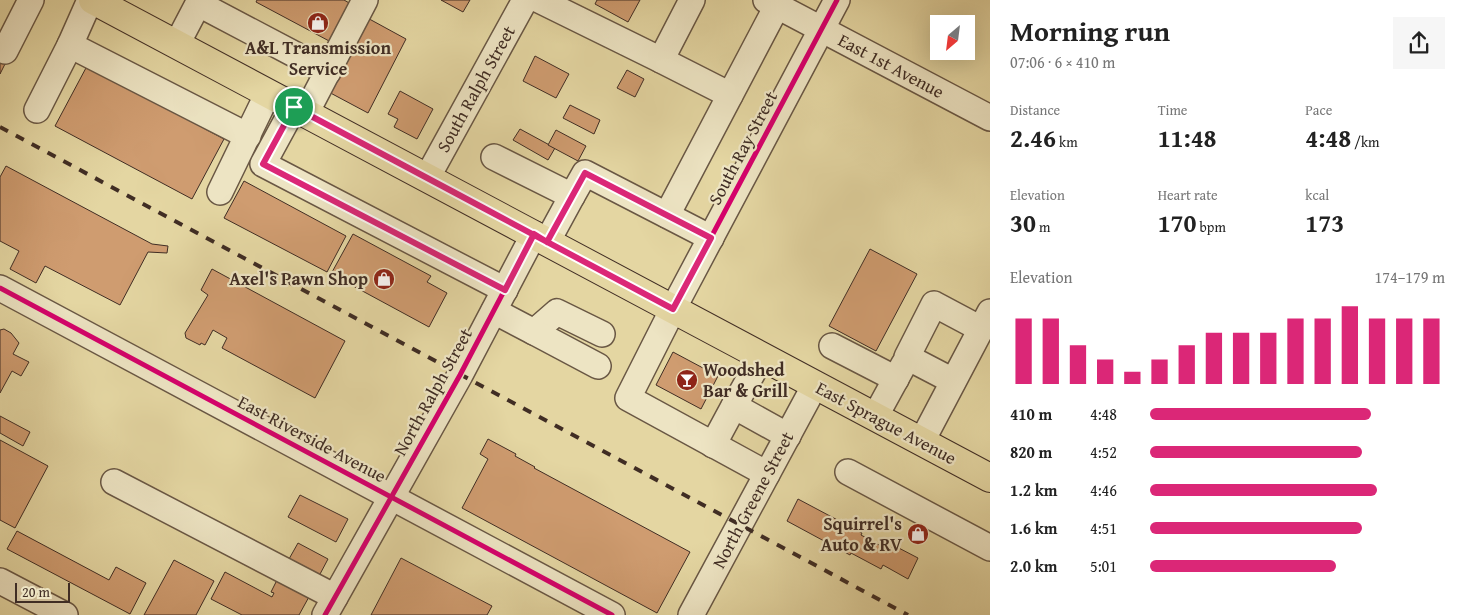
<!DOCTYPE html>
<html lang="en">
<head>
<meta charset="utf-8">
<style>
  body { margin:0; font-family:"Gentium Book Plus",serif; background:#f6f6f6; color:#222; height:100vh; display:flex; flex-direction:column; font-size:19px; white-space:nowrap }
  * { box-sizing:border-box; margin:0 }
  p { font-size:16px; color:#767676 }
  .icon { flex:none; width:28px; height:28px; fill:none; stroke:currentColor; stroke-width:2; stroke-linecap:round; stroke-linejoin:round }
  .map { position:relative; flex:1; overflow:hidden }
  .drawer { display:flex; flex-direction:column; background:#fff; width:475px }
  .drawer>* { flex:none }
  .needle { width:32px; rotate:208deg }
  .fabs { position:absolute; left:930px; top:15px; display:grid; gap:10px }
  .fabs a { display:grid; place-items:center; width:45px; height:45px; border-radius:0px; background:#fff; box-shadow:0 5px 20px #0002; font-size:25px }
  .scale { position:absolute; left:15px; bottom:12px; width:55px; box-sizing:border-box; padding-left:5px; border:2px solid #402d24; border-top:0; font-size:14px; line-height:18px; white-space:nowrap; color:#402d24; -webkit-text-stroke:4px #ede4c3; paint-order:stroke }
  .pin { position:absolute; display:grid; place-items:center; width:42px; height:42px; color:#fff; margin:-21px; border:2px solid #fff; border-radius:50%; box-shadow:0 1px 5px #0007 }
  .round { display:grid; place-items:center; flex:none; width:52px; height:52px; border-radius:0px; background:#f6f6f6 }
  .headline { display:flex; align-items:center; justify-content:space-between; height:85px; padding:0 20px }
  h1 { font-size:28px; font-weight:700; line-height:38px }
  .figures { display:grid; grid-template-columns:repeat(3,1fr); gap:8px; height:85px; padding:5px 20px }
  .figures div { display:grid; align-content:center }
  .figures b { font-size:25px; font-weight:700 }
  .figures small { font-size:14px; font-weight:400 }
  .figures p { font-size:14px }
  .chart { height:140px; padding:10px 20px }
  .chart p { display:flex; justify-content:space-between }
  .chart svg { width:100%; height:90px; margin-top:5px; stroke:#db2777; stroke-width:6 }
  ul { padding:0 20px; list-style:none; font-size:16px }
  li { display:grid; grid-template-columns:80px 60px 1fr; align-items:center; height:38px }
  li i { height:12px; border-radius:6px; background:#db2777 }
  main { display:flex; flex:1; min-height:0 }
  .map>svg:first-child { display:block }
  .building { fill:#cf9c70; stroke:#402d24 }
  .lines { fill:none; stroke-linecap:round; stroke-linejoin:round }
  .minor-casing { stroke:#695744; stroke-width:28 }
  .major-casing { stroke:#402d24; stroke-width:30 }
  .minor { stroke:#ede4c3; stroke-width:25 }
  .major { stroke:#e4d6a2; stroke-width:28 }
  .rail { stroke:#402d24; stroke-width:4; stroke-dasharray:9 9; stroke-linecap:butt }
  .cycleway-casing { stroke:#ede4c3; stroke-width:8 }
  .cycleway { stroke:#d6006c; stroke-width:5 }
  .route-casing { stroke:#fff; stroke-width:10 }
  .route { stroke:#db2777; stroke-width:6 }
  .labels { text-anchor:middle; stroke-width:4.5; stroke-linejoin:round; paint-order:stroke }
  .poi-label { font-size:18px; font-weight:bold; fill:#402d24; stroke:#ede4c3; text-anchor:end }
  .street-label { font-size:18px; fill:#402d24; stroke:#ede4c3 }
</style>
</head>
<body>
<main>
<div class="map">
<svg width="990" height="615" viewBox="0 0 990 615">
  <rect width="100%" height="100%" fill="#e4d6a2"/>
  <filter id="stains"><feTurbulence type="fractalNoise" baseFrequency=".004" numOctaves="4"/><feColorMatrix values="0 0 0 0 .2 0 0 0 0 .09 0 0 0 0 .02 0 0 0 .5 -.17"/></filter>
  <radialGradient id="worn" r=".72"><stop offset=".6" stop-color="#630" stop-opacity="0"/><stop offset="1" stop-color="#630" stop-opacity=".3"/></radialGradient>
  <!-- building -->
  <g class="building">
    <path d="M257,0h87l7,4 -20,38 -75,-40z"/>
    <path d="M441,0h29l-7,12z"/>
    <path d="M597,0h43l-12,22 -33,-18z"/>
    <path d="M362,15l44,24 -38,74 -45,-24z"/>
    <path d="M535,56l34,18 -13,24 -33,-17z"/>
    <path d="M0,59l6,3 -6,12z"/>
    <path d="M87,66l137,73 -32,60 -137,-73z"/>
    <path d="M627,70l17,9 -9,18 -18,-9z"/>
    <path d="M400,91l33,18 -16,30 -23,-12 4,-8 -10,-5z"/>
    <path d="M570,105l30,15 -6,14 -31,-16z"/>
    <path d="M520,129l35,19 -7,12 -35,-20z"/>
    <path d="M556,130l30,16 -8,15 -30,-16z"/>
    <path d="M6,166l146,78 16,2 -1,7 -19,-1 -28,53 -75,-39 -9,17 -26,-14 9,-18 -19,-10v-64z"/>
    <path d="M244,181l102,55 -19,36 -103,-54z"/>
    <path d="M353,234l78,42 -4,6 20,11 -18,34 -98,-53z"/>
    <path d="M870,249l47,25 -41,77 -47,-25z"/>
    <path d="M212,269l133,72 -30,57 -93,-50 5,-10 -14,-8 -8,15 -4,-2 -1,2 -14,-7 -1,-5 23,-38 -7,-5z"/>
    <path d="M4,329l7,4 8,10 -6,11 16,8 -8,14 -9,-5 -12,22v-63z"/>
    <path d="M673,352l45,24 -17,33 -45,-24z"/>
    <path d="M0,416l30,16 -7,14 -23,-13z"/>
    <path d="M488,439l28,15 -1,2 20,11 -1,1 156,84 -33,61 -195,-105 26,-49 -8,-5z"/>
    <path d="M0,440l48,26 -33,62 -15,-8z"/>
    <path d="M300,495l48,24 -12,23 -48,-25z"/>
    <path d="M798,499l64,34 -1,2 29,16 3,-6 25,13 -10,21 -25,-14 -2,4 -30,-16 -1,2 -63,-34z"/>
    <path d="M17,531l92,49 7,-13 30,16 -16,31 -123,-65z"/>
    <path d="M298,543l30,16 -9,17 -30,-17z"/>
    <path d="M401,558l91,48 -5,9h-116z"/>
    <path d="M174,560l40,21 -18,34h-52z"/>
    <path d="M225,572l47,25 2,-4 -3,-1 7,-14 32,17 -11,20h-57l-31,-16z"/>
  </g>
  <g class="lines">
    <!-- minor casing -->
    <g class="minor-casing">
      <g id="minor">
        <path d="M90,0l-20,45 178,91"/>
        <path d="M539,0l122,60"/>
        <path d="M692,0l-31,60 69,35"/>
        <path d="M766,0l224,118"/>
        <path d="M199,4l129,68"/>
        <path d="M177,44l23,-44"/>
        <path d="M5,51l26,-51"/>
        <path d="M294,107l-31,57 242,126"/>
        <path d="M37,110l33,-65"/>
        <path d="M306,113l59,-113"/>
        <path d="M494,157l78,39 -25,46"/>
        <path d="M427,178l98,-178"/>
        <path d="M220,192l48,-99"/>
        <path d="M572,196l13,-23 126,65"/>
        <path d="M667,215l110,-209"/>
        <path d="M0,288l612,327"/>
        <path d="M494,311l40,21 23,-20 45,22"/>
        <path d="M534,332l64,34"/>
        <path d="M832,346l64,33"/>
        <path d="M953,381l-46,-24 27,-53 47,25"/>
        <path d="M734,406l28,-50"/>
        <path d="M875,417l29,-53"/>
        <path d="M922,441l68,-129"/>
        <path d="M713,445l21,-39 54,30"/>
        <path d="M848,472l142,76"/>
        <path d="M767,474l-139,-76 45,-89 164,-309"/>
        <path d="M114,482l221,115"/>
        <path d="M0,581l65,34"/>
        <path d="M325,615l135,-240 74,-141"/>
        <path d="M691,615l124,-230"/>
      </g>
    </g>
    <!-- major casing -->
    <g class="major-casing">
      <path id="major" d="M93,0l897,478"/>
    </g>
    <!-- minor -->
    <use href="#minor" class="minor"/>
    <!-- major -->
    <use href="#major" class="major"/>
    <!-- rail -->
    <path class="rail" d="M0,127l908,488"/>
    <!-- cycleway casing -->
    <g class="cycleway-casing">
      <g id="cycleway">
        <path d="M0,288l612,327"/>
        <path d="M673,309l164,-309"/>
        <path d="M325,615l135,-240 74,-141"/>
      </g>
    </g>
    <!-- cycleway -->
    <use href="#cycleway" class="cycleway"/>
  </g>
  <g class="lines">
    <!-- route casing -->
    <g class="route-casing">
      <path id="route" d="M294,107c126,67 253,135 379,202l38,-71 -126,-65 -38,69 -13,-8 -29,56 -242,-126 31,-57"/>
    </g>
    <!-- route -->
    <use href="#route" class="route"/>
  </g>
  <!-- icons -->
  <defs>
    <g id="shop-disc" transform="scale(1.125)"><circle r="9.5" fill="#8f2418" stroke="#ede4c3"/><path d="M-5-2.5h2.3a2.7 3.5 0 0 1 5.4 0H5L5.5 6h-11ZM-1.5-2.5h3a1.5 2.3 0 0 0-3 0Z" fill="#fff"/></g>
    <g id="bar-disc" transform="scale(1.125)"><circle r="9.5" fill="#8f2418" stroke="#ede4c3"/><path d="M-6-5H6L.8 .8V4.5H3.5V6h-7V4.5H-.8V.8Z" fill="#fff"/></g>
  </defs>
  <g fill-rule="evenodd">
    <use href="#shop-disc" x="318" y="23"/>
    <use href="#shop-disc" x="384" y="279"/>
    <use href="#bar-disc" x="687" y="380"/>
    <use href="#shop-disc" x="918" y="534"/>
  </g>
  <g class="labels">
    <!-- poi labels -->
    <g class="poi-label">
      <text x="318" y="54" text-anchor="middle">A&amp;L Transmission<tspan x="318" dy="21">Service</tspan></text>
      <text x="368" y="285">Axel's Pawn Shop</text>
      <text x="703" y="376" text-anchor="start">Woodshed<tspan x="703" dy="21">Bar &amp; Grill</tspan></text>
      <text x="902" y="530">Squirrel's<tspan x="902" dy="21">Auto &amp; RV</tspan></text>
    </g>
    <!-- street labels -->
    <g class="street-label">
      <text transform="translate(891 66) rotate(28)" y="6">East 1st Avenue</text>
      <text transform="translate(476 89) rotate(-61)" y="6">South Ralph Street</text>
      <text transform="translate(743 148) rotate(-62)" y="6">South Ray Street</text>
      <text transform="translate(433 392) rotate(-61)" y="6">North Ralph Street</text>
      <text transform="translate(886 423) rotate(28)" y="6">East Sprague Avenue</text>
      <text transform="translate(312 439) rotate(28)" y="6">East Riverside Avenue</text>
      <text transform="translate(753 500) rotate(-62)" y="6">North Greene Street</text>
    </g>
  </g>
  <rect width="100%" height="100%" filter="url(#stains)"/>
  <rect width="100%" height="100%" fill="url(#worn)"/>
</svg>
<div class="fabs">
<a><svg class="needle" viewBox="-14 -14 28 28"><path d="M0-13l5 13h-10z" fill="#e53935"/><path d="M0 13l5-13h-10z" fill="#767676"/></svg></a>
</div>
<div class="scale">20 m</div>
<div class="pin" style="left:294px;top:107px;background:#1e9e55"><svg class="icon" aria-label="arrive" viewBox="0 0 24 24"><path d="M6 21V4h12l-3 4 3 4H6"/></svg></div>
</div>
<section class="drawer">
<div class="headline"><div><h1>Morning run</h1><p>07:06 · 6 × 410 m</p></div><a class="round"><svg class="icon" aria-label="share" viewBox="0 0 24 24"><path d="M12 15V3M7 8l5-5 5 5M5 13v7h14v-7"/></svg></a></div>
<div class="figures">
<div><p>Distance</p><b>2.46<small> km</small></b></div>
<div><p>Time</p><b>11:48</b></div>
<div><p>Pace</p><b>4:48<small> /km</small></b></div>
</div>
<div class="figures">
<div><p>Elevation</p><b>30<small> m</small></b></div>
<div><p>Heart rate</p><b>170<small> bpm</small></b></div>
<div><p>kcal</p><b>173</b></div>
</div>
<div class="chart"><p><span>Elevation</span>174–179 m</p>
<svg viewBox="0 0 160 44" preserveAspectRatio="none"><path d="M5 44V12M15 44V12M25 44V25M35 44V32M45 44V38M55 44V32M65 44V25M75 44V19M85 44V19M95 44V19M105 44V12M115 44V12M125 44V6M135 44V12M145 44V12M155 44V12"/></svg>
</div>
<ul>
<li><b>410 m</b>4:48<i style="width:75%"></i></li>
<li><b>820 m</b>4:52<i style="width:72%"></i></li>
<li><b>1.2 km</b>4:46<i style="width:77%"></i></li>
<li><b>1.6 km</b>4:51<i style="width:72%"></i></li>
<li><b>2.0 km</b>5:01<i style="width:63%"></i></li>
</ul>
</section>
</main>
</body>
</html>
